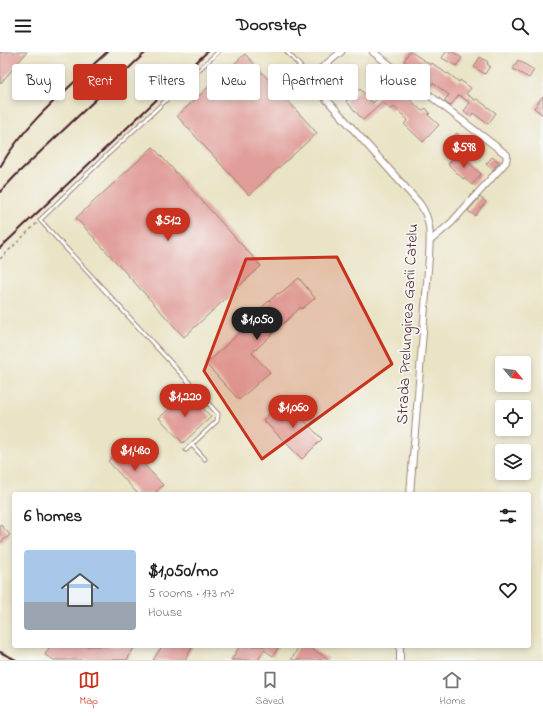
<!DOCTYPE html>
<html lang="en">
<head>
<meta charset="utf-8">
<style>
	body { margin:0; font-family:"Indie Flower",sans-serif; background:#f6f6f6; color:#222; height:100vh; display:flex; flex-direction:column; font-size:15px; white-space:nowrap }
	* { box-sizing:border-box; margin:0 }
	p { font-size:13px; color:#767676 }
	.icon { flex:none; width:22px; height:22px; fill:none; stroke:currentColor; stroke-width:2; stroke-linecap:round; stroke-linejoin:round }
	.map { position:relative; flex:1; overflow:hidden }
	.side { position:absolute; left:12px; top:440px; width:519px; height:156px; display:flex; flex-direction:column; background:#fff; border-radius:4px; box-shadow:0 2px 6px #0003 }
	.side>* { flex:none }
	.hud { position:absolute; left:12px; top:12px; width:519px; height:36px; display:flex; gap:8px }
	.needle { width:26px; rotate:119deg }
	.fabs { position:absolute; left:495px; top:304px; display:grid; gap:8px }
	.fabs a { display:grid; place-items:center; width:36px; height:36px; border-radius:4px; background:#fff; box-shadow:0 2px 6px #0003; font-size:20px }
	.price { position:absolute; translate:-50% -34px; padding:0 9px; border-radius:14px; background:#c8321e; color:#fff; font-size:13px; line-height:26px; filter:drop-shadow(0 1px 2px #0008) }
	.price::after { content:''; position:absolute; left:50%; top:24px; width:12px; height:9px; margin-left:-6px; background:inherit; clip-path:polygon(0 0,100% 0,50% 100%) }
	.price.on { background:#222; color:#fff }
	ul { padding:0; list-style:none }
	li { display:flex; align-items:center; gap:12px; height:100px; padding:0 12px }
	li span { display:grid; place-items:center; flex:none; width:112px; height:80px; border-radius:4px; color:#555 }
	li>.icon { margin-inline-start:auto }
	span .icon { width:48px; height:48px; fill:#fffc; stroke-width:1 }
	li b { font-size:17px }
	h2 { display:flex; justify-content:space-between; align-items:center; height:48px; padding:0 12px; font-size:17px }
	.chip { padding:0 14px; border-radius:4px; background:#fff; box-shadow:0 2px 6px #0003; font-size:14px; line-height:36px }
	.chip.on { background:#c8321e; color:#fff }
	header { display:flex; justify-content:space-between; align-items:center; height:52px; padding:0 12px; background:#fff; font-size:18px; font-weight:800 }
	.menu { display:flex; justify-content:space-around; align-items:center; height:56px; border-top:1px solid #e0e0e0; background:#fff; font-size:11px; color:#767676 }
	.menu a { display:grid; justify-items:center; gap:2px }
	.menu .on { color:#c8321e }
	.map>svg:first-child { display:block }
	.building { fill:#e19d9a }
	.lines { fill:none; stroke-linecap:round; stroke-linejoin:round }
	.service-casing { stroke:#9a8278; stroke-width:5 }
	.minor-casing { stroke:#9a8278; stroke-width:8 }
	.path { stroke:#9a8278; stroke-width:1.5; stroke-dasharray:3 3; stroke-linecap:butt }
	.service { stroke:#fff; stroke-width:3 }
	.minor { stroke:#fff; stroke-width:6 }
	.rail { stroke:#4a1f2b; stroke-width:2 }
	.marked { fill:#c8321e; fill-opacity:0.2; stroke:#c8321e; stroke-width:3; stroke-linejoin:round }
	.labels { text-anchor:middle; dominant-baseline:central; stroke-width:3.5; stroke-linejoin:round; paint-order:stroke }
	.street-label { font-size:16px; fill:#4a1f2b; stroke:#f6f6f2 }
</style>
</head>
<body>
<header><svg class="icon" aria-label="menu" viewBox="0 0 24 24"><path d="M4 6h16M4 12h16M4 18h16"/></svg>Doorstep<svg class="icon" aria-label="search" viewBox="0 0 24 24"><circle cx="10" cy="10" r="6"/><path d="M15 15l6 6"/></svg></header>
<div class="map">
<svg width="543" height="608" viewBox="0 0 543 608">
	<rect width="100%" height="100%" fill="#f6f6f2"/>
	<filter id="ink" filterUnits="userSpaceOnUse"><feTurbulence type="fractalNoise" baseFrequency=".025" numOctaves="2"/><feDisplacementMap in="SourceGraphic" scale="8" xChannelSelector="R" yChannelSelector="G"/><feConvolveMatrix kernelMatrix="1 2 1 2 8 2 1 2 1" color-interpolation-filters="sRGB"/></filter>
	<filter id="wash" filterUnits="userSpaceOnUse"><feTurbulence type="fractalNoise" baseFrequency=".012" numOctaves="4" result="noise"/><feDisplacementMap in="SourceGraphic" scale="16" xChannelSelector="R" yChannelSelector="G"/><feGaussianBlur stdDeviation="0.9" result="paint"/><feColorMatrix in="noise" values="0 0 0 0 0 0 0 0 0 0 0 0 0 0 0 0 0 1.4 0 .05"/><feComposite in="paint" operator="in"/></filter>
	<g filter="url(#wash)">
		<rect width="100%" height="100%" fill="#eae4c6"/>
		<g id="blocks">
			<g class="building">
				<path d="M0,0h27l-27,32z"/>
				<path d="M409,0h2l20,13 1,-2 15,11 1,-1 11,9 1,-2 11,8 -5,6 9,6 2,-1 19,14 -8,11 -15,-11 -2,3 -7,-5 6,-8 -11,-8 -9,11 -6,-5 5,-6 -16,-12 -2,2 -10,-7 3,-4 -20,-13z"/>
				<path d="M446,0h7l9,6 -6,8 -14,-8z"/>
				<path d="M245,2l72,79 -68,62 -72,-79z"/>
				<path d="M480,5l8,5 -1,2 3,2 -5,8 -11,-7z"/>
				<path d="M518,8l16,10 -5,8 -16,-9z"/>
				<path d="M394,26l7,7 -1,1 7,7 -2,2 17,16 4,-3 4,5 -2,2 11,10 -16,17 -19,-18 4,-4 -14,-13 -3,3 -8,-8 -20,18 -17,-19 14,-12 13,14 17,-18 -1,-1z"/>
				<path d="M543,44v19l-9,-7z"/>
				<path d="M457,81l15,14 -3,3 -11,-8 -8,9 -5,-5z"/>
				<path d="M153,95l108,119 -77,71 -108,-119z"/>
				<path d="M458,101l23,21 -9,11 -8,-7 -1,1 -15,-15z"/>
				<path d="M492,105l7,5 -6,8 -7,-6z"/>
				<path d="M480,145l6,5 -11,14 -7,-5z"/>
				<path d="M299,226l16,20 -13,11 -1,-2 -49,46 18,19 -31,28 -33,-36 35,-33 -2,-2 20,-19 19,-17 1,1z"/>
				<path d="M188,340l23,25 -28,26 -24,-25z"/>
				<path d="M284,348l38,39 -20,20 -39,-39z"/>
				<path d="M126,393l37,40 -9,9h-16l-30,-33z"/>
				<path d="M0,472l10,11 -10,8z"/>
				<path d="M50,594h85l-8,14h-73l-9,-5z"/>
				<path d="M162,594h31l-8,14h-32z"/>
				<path d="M240,594h39l-6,10 -9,-6 -6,10h-27z"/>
				<path d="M299,594h8l23,14h-39z"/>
			</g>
		</g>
	</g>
	<g filter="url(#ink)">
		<use href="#blocks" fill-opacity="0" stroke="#9a8278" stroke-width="1"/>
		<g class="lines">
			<g class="service-casing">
				<g id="service">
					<path d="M287,0l24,26"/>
					<path d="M192,393l13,14"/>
					<path d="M186,398l31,-29 1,-7 -178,-194 66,-64 112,-104"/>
				</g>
			</g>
			<g class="minor-casing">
				<g id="minor">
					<path d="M341,0l-27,22 -3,4 1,5 108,121c12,17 10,33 9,53l-19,237"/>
					<path d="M373,0l134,103 -1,7 -55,61 -21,18"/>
					<path d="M400,608v-14"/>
				</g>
			</g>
			<path class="path" d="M0,207l37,-36"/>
			<use href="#service" class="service"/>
			<use href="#minor" class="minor"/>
			<g class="rail">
				<path d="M0,115c26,-46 69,-79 107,-115"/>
				<path d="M0,140l19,-20 127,-120"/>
				<path d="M0,196l207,-196"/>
				<path d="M0,600l16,8"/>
			</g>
		</g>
	</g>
	<path class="marked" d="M337,205l55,107 -130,95 -58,-88 42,-112z"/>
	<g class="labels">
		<g class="street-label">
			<text transform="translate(408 272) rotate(-87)">Strada Prelungirea Garii Catelu</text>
		</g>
	</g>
</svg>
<div class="fabs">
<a><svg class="needle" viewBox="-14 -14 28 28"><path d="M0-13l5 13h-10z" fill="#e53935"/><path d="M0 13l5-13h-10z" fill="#767676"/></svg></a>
<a><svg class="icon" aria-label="locate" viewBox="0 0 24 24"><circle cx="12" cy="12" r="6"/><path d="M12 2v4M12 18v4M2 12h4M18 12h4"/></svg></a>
<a><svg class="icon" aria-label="layers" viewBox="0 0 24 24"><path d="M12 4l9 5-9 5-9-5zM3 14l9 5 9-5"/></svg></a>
</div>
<b class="price" style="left:464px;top:117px">$598</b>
<b class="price" style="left:168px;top:190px">$512</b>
<b class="price on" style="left:257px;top:289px">$1,050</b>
<b class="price" style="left:185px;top:366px">$1,220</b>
<b class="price" style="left:293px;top:377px">$1,060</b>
<b class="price" style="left:135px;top:420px">$1,480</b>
<div class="hud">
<a class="chip">Buy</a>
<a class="chip on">Rent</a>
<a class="chip">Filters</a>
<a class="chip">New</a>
<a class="chip">Apartment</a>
<a class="chip">House</a>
</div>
<section class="side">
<h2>6 homes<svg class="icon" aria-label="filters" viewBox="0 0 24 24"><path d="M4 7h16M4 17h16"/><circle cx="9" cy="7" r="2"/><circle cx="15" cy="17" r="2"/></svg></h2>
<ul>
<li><span style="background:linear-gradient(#a9c7e8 65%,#9aa5b1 0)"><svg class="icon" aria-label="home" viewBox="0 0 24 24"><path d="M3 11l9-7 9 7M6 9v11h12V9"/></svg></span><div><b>$1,050/mo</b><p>5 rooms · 173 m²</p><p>House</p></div><svg class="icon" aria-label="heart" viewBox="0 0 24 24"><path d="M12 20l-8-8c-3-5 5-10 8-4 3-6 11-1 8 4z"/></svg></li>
</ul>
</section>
</div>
<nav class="menu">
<a class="on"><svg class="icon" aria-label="map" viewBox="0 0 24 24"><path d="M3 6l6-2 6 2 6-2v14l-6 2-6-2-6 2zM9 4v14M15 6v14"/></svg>Map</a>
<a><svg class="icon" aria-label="saved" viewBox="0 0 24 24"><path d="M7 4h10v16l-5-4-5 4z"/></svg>Saved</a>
<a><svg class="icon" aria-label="home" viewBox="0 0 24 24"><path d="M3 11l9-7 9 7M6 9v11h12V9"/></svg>Home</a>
</nav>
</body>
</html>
